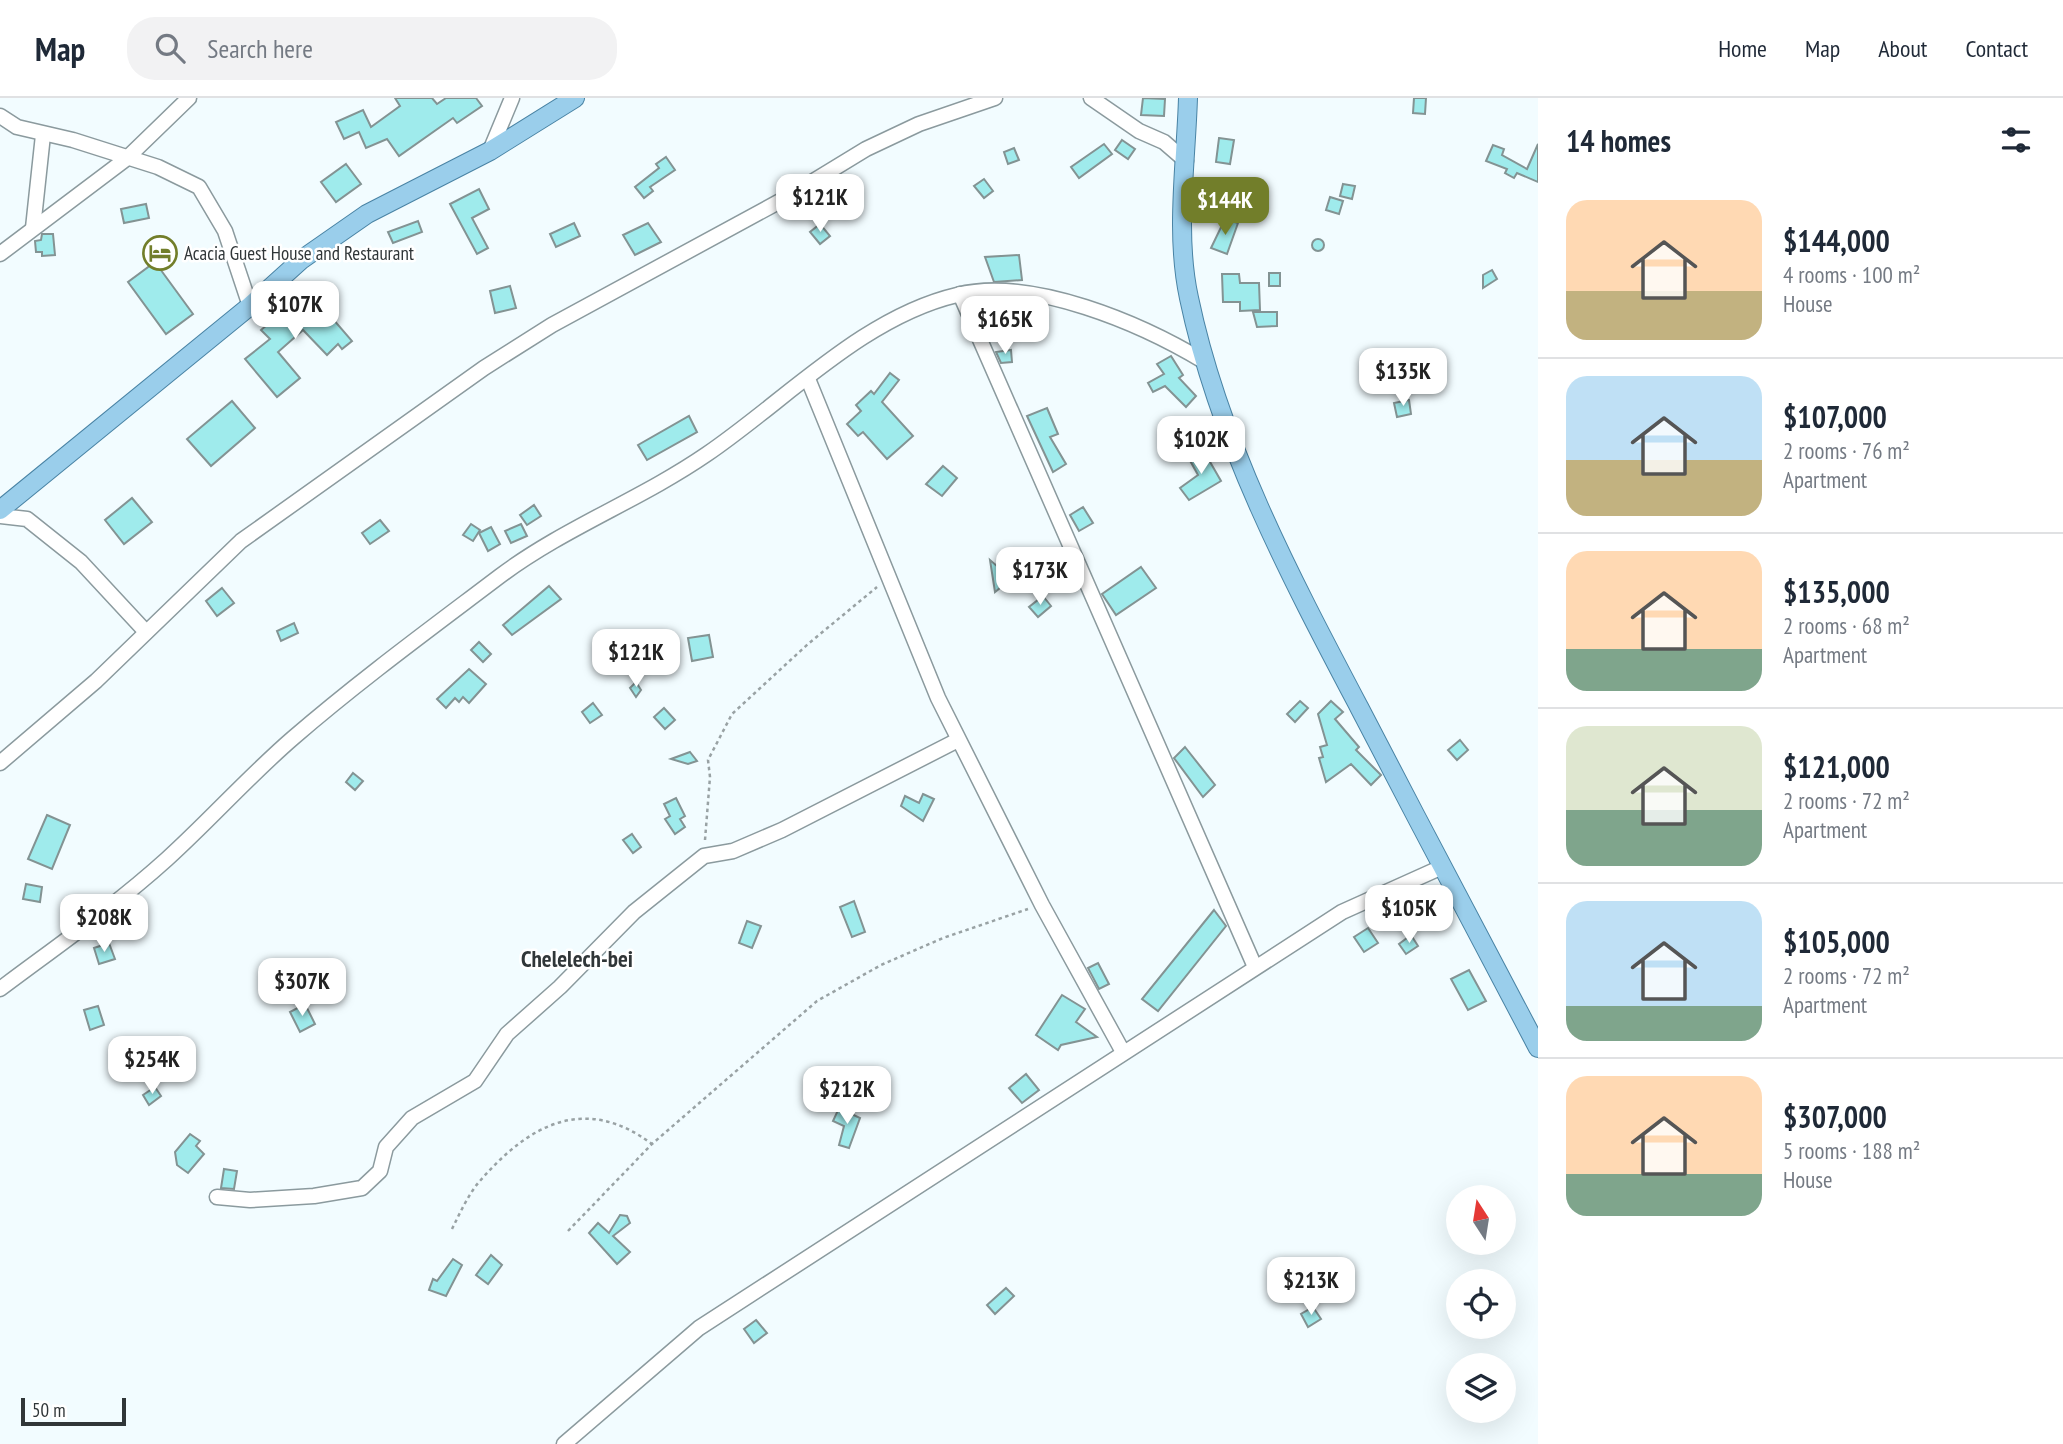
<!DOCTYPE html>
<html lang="en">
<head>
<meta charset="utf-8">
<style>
	body { margin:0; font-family:"PT Sans Narrow",sans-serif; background:#f2f2f3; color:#1f2937; height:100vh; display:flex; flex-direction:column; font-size:26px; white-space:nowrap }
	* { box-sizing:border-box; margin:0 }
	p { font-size:23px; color:#747a83 }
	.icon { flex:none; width:38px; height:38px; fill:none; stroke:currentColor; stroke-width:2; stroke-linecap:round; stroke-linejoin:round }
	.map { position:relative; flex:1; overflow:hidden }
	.side { display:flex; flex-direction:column; background:#fff; width:525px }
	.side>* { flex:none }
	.needle { width:46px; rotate:348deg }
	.tools { position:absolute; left:1446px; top:1087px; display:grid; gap:14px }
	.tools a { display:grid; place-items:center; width:70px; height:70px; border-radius:50%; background:#fff; box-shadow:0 7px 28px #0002; font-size:35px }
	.scale { position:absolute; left:21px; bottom:18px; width:105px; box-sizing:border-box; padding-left:7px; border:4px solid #303638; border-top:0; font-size:19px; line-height:24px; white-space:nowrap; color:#303638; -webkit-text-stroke:5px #fff; paint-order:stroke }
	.price { position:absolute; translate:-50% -60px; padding:0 16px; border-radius:14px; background:#fff; color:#222; font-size:23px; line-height:46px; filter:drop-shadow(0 2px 4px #0008) }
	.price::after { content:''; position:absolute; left:50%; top:42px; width:21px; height:16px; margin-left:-10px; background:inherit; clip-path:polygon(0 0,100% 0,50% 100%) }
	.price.current { background:#727e2a; color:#fff }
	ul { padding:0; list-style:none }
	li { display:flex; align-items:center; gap:21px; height:175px; padding:0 28px }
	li+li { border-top:2px solid #e0e1e3 }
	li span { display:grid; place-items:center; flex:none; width:196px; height:140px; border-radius:21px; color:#555 }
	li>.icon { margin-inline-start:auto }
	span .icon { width:84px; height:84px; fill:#fffc; stroke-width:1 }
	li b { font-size:30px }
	h2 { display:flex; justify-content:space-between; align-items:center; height:84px; padding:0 28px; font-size:30px }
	header { display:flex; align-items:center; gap:42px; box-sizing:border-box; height:98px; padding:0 35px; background:#fff; border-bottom:2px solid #e0e1e3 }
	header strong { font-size:33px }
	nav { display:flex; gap:38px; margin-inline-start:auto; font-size:24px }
	.search { width:490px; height:63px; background:#f2f2f3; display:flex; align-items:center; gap:18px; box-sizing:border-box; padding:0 24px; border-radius:28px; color:#747a83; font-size:26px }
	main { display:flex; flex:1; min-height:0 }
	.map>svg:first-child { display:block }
	.building { fill:#9febec; stroke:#839393; stroke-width:2 }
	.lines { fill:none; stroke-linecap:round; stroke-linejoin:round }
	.minor-casing { stroke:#8b9a9e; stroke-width:17 }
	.major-casing { stroke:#4983a4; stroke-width:20 }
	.path { stroke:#99a2a4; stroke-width:2.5; stroke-dasharray:3.5 3.5; stroke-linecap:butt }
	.minor { stroke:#fff; stroke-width:14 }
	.major { stroke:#9aceeb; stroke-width:18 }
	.labels { text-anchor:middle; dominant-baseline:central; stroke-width:5; stroke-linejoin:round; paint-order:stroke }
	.poi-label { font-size:19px; fill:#303638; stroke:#fff; text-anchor:start }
	.quarter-label { font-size:23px; font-weight:bold; fill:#303638; stroke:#fff }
</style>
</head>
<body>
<header>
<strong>Map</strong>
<div class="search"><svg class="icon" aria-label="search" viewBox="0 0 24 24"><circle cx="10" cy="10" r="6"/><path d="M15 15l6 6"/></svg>Search here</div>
<nav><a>Home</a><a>Map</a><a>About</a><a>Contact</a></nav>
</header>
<main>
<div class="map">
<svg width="1538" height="1346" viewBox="0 0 1538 1346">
	<rect width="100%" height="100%" fill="#f2fcff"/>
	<g class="building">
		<path d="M395,0h37l5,6 9,-6h30l6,8 -25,17 -4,-5 -54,38 -12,-17 -21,9 -7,-16 -15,7 -8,-17 27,-12 8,17 29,-21z"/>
		<path d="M1143,0l22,1 -1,17 -23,-1z"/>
		<path d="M1414,0h12l-1,16 -12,-1z"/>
		<path d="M1219,40l15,2 -4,24 -14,-2z"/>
		<path d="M1122,42l13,9 -7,10 -13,-9z"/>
		<path d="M1104,46l8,10 -33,24 -8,-11z"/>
		<path d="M1538,46v38l-21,-9 -3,5 -9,-5 2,-4 -21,-8 7,-16 11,4 -2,6 25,14z"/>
		<path d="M1014,50l5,12 -11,4 -4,-12z"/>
		<path d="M666,59l9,13 -25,17 3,4 -9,7 -9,-11 24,-19 -3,-4z"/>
		<path d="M346,66l15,20 -25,18 -15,-20z"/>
		<path d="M984,81l9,12 -9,7 -10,-12z"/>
		<path d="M1343,86l12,2 -3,13 -12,-3z"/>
		<path d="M479,91l10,20 -17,9 16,30 -11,6 -27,-50z"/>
		<path d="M1330,99l13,4 -4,13 -13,-4z"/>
		<path d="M146,106l3,14 -25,5 -3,-14z"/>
		<path d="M1225,121l13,4 -11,31 -16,-6z"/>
		<path d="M418,123l4,11 -29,11 -5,-11z"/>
		<path d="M574,125l6,13 -24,11 -6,-13z"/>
		<path d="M648,125l13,19 -26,13 -12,-20z"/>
		<path d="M820,126l10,12 -10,8 -10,-12z"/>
		<path d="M42,136h11l2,21 -13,1v-4h-6l-1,-11 6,-1z"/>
		<circle cx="1318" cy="147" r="6"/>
		<path d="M1019,157l3,25 -28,2 -9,-25z"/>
		<path d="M155,164l38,52 -27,20 -38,-52z"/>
		<path d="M1492,172l5,9 -14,9v-13z"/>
		<rect x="1269" y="175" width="11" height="13"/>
		<path d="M1222,176h17l1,9h19l1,27 -20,1v-9h-17z"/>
		<path d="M510,188l6,22 -21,5 -5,-22z"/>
		<path d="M308,192l44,51 -10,8 -4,-5 -11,11 -24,-25 -25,22 22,26 -23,19 -32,-38 25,-20 -9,-9z"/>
		<path d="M1253,214h24v14l-20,1z"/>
		<path d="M1011,252l1,12 -11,1 -5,-11z"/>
		<path d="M1171,258l12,19 -4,3 17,18 -10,11 -21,-21 -12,6 -5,-9 16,-9 -7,-10z"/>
		<path d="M890,275l9,7 -17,22 31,34 -26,23 -24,-27 -5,4 -11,-12 14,-13 -5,-6 15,-14 3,3z"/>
		<path d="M1409,302l2,14 -14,3 -3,-14z"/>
		<path d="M232,303l23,27 -44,38 -24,-27z"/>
		<path d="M1047,310l11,26 -8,3 16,27 -13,8 -26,-56z"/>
		<path d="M689,318l8,16 -50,28 -9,-15z"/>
		<path d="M1202,350l19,33 -32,19 -9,-12 18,-13 -10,-18z"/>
		<path d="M943,368l14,12 -15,18 -16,-12z"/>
		<path d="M132,400l20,24 -28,22 -19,-24z"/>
		<path d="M534,407l7,11 -14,9 -7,-10z"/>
		<path d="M1083,409l10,16 -14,8 -9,-16z"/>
		<path d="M380,422l9,11 -19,13 -8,-11z"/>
		<path d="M471,426l9,6 -7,11 -10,-6z"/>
		<path d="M521,426l6,12 -16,7 -6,-12z"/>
		<path d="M491,429l9,17 -12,7 -9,-18z"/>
		<path d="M1017,453l11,14 -33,27 -5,-32 8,7z"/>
		<path d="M1141,469l15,21 -40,27 -14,-21z"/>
		<path d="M549,488l12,13 -49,36 -9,-10z"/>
		<path d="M222,490l12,15 -17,13 -11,-15z"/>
		<path d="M1043,498l8,10 -13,11 -9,-10z"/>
		<path d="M294,525l4,10 -17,8 -4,-10z"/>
		<path d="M709,537l4,22 -21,4 -4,-23z"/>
		<path d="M479,544l12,12 -8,8 -12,-12z"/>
		<path d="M469,571l17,15 -17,19 -6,-6 -4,5 -4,-4 -9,10 -9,-9z"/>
		<path d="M636,584l5,8 -5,7 -6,-9z"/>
		<path d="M1300,603l8,7 -13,14 -8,-8z"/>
		<path d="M1331,603l12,11 -8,7 24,28 -3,3 25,25 -10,10 -20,-21 -25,18 -7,-24 4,-1 -3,-10 7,-2 -9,-31z"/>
		<path d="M593,605l9,12 -12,8 -8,-11z"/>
		<path d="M664,610l11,12 -10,9 -11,-12z"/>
		<path d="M1460,642l8,10 -11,10 -9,-10z"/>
		<path d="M1185,649l30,38 -12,12 -29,-39z"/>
		<path d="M690,654l7,9 -9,3 -17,-5z"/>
		<path d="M353,675l10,8 -8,9 -9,-8z"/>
		<path d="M923,696l11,5 -11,22 -22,-15 4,-10 14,7z"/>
		<path d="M676,700l9,18 -5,3 5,8 -10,7 -10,-15 5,-3 -6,-12z"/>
		<path d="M47,717l23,10 -18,44 -24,-10z"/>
		<path d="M632,736l9,13 -8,6 -10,-13z"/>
		<path d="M26,786l16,3 -2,15 -17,-3z"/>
		<path d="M854,803l11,31 -13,5 -12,-30z"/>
		<path d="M1214,812l12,16 -68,85 -16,-12z"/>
		<path d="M747,823l14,5 -9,22 -13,-5z"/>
		<path d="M1368,830l10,15 -14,9 -10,-15z"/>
		<path d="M1411,837l7,11 -12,8 -7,-10z"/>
		<path d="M109,845l6,16 -16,5 -5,-16z"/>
		<path d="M1098,865l11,21 -10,5 -11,-21z"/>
		<path d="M1469,872l17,31 -18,9 -17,-31z"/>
		<path d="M334,880l10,14 -12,8 -10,-13z"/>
		<path d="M1062,897l23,14 -9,13 21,15 -36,8 -3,5 -22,-15z"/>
		<path d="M305,906l10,20 -15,8 -10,-20z"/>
		<path d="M98,908l6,19 -14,5 -6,-20z"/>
		<path d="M1026,976l13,16 -17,13 -13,-15z"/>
		<path d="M155,989l6,9 -12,9 -6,-10z"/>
		<path d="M839,1010l21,10 -11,30 -10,-3 5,-19 -11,-5z"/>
		<path d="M190,1036l10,7 -4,5 8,8 -16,19 -11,-8 -2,-13z"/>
		<path d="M224,1071l13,2 -3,18 -13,-1z"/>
		<path d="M620,1117l7,1 3,7 -17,13 17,16 -13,12 -28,-31 9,-10 11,10z"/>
		<path d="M491,1157l11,10 -14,19 -12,-9z"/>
		<path d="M453,1161l9,6 -16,31 -17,-6 4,-11 4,2z"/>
		<path d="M1006,1190l8,8 -19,18 -8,-9z"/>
		<path d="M1313,1209l8,12 -13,8 -7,-13z"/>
		<path d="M756,1222l11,13 -13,10 -10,-14z"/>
	</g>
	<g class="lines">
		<g class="minor-casing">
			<g id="minor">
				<path d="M1091,0l48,33 25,11 22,19"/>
				<path d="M0,18l17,11 56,13 85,27 41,20 26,44 25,75"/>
				<path d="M490,53l22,-53"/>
				<path d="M33,130l10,-93"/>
				<path d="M0,156l126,-95 63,-61"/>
				<path d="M960,196l295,673"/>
				<path d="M808,281l130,319 104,207 81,147"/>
				<path d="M0,418l27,3 54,43 65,70"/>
				<path d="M0,665l96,-82 145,-140 243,-173 68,-43 232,-126 82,-50 53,-25 76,-26"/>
				<path d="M0,891c56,-42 115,-83 167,-130 43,-39 82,-83 126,-121 66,-57 137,-109 207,-162 64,-48 140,-76 207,-122 78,-53 156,-137 250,-159 75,-19 185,29 248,67"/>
				<path d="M217,1099l33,3 64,-4 48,-8 18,-17 6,-24 26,-29 63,-37 32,-47 53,-47 74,-75 70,-56 29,-5 49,-21 176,-90"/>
				<path d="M564,1346l135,-116 643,-416 100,-45"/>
			</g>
		</g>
		<g class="major-casing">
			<g id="major">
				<path d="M1188,0c-2,65 -13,136 1,200 30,144 102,280 170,409 59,114 119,227 179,341"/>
				<path d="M0,412l250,-204 51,-46 66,-46 123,-63 85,-53"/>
			</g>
		</g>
		<g class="path">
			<path d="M705,742l5,-63 -2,-17 24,-46 76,-70 69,-57"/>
			<path d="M452,1131c8,-16 16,-34 27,-47 50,-58 106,-88 173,-38"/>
			<path d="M568,1133l84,-87 165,-143 64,-36 62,-27 85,-29"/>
		</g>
		<use href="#minor" class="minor"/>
		<use href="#major" class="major"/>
	</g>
	<defs>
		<g id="hotel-ring" transform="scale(1.75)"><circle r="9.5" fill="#fff" stroke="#727e2a" stroke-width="1.5"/><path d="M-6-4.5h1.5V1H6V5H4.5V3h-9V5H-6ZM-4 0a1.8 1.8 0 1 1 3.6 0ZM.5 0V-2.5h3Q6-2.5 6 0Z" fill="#727e2a"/></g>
	</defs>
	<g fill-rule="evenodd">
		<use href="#hotel-ring" x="160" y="155"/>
	</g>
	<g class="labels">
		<g class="poi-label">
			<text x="184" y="155">Acacia Guest House and Restaurant</text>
		</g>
		<g class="quarter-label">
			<text x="577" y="860">Chelelech-bei</text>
		</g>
	</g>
</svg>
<div class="tools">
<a><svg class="needle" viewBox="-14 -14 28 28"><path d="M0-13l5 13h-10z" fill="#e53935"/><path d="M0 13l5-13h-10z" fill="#747a83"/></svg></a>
<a><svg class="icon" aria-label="locate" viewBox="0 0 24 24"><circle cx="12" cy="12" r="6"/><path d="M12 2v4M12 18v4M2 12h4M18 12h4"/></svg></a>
<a><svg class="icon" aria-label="layers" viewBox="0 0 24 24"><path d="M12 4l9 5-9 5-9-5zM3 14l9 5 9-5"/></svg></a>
</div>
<div class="scale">50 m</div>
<b class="price" style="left:820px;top:136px">$121K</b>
<b class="price current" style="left:1225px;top:139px">$144K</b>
<b class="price" style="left:295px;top:243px">$107K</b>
<b class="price" style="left:1005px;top:258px">$165K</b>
<b class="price" style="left:1403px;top:310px">$135K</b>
<b class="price" style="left:1201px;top:378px">$102K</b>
<b class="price" style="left:1040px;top:509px">$173K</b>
<b class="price" style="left:636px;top:591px">$121K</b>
<b class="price" style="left:1409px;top:847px">$105K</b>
<b class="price" style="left:104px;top:856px">$208K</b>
<b class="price" style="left:302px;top:920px">$307K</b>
<b class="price" style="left:152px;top:998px">$254K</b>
<b class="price" style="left:847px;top:1028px">$212K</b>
<b class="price" style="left:1311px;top:1219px">$213K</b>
</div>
<section class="side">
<h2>14 homes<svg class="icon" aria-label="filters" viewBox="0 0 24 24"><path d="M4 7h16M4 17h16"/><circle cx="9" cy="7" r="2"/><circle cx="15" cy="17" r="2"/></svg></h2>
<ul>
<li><span style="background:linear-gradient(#ffd9b3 65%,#c2b280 0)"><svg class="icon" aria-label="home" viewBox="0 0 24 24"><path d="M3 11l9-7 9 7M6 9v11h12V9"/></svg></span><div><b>$144,000</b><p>4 rooms · 100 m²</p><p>House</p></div></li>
<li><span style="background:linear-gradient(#bfe0f5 60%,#c2b280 0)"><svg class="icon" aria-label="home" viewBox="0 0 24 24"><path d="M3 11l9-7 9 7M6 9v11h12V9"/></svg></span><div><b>$107,000</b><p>2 rooms · 76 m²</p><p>Apartment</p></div></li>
<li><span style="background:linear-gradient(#ffd9b3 70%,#7fa58c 0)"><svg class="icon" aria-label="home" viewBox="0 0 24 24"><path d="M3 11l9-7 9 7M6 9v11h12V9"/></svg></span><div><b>$135,000</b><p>2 rooms · 68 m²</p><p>Apartment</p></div></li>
<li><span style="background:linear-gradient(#dfe7d0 60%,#7fa58c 0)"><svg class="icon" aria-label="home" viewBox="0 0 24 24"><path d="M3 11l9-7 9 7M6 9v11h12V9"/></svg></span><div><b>$121,000</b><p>2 rooms · 72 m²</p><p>Apartment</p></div></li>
<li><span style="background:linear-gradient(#bfe0f5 75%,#7fa58c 0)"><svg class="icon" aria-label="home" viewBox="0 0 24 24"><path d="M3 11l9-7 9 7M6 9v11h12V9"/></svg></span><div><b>$105,000</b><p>2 rooms · 72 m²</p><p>Apartment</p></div></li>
<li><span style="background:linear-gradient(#ffd9b3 70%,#7fa58c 0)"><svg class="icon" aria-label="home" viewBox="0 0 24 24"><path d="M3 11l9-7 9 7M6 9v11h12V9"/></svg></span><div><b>$307,000</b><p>5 rooms · 188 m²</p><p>House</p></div></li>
</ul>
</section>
</main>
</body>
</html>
